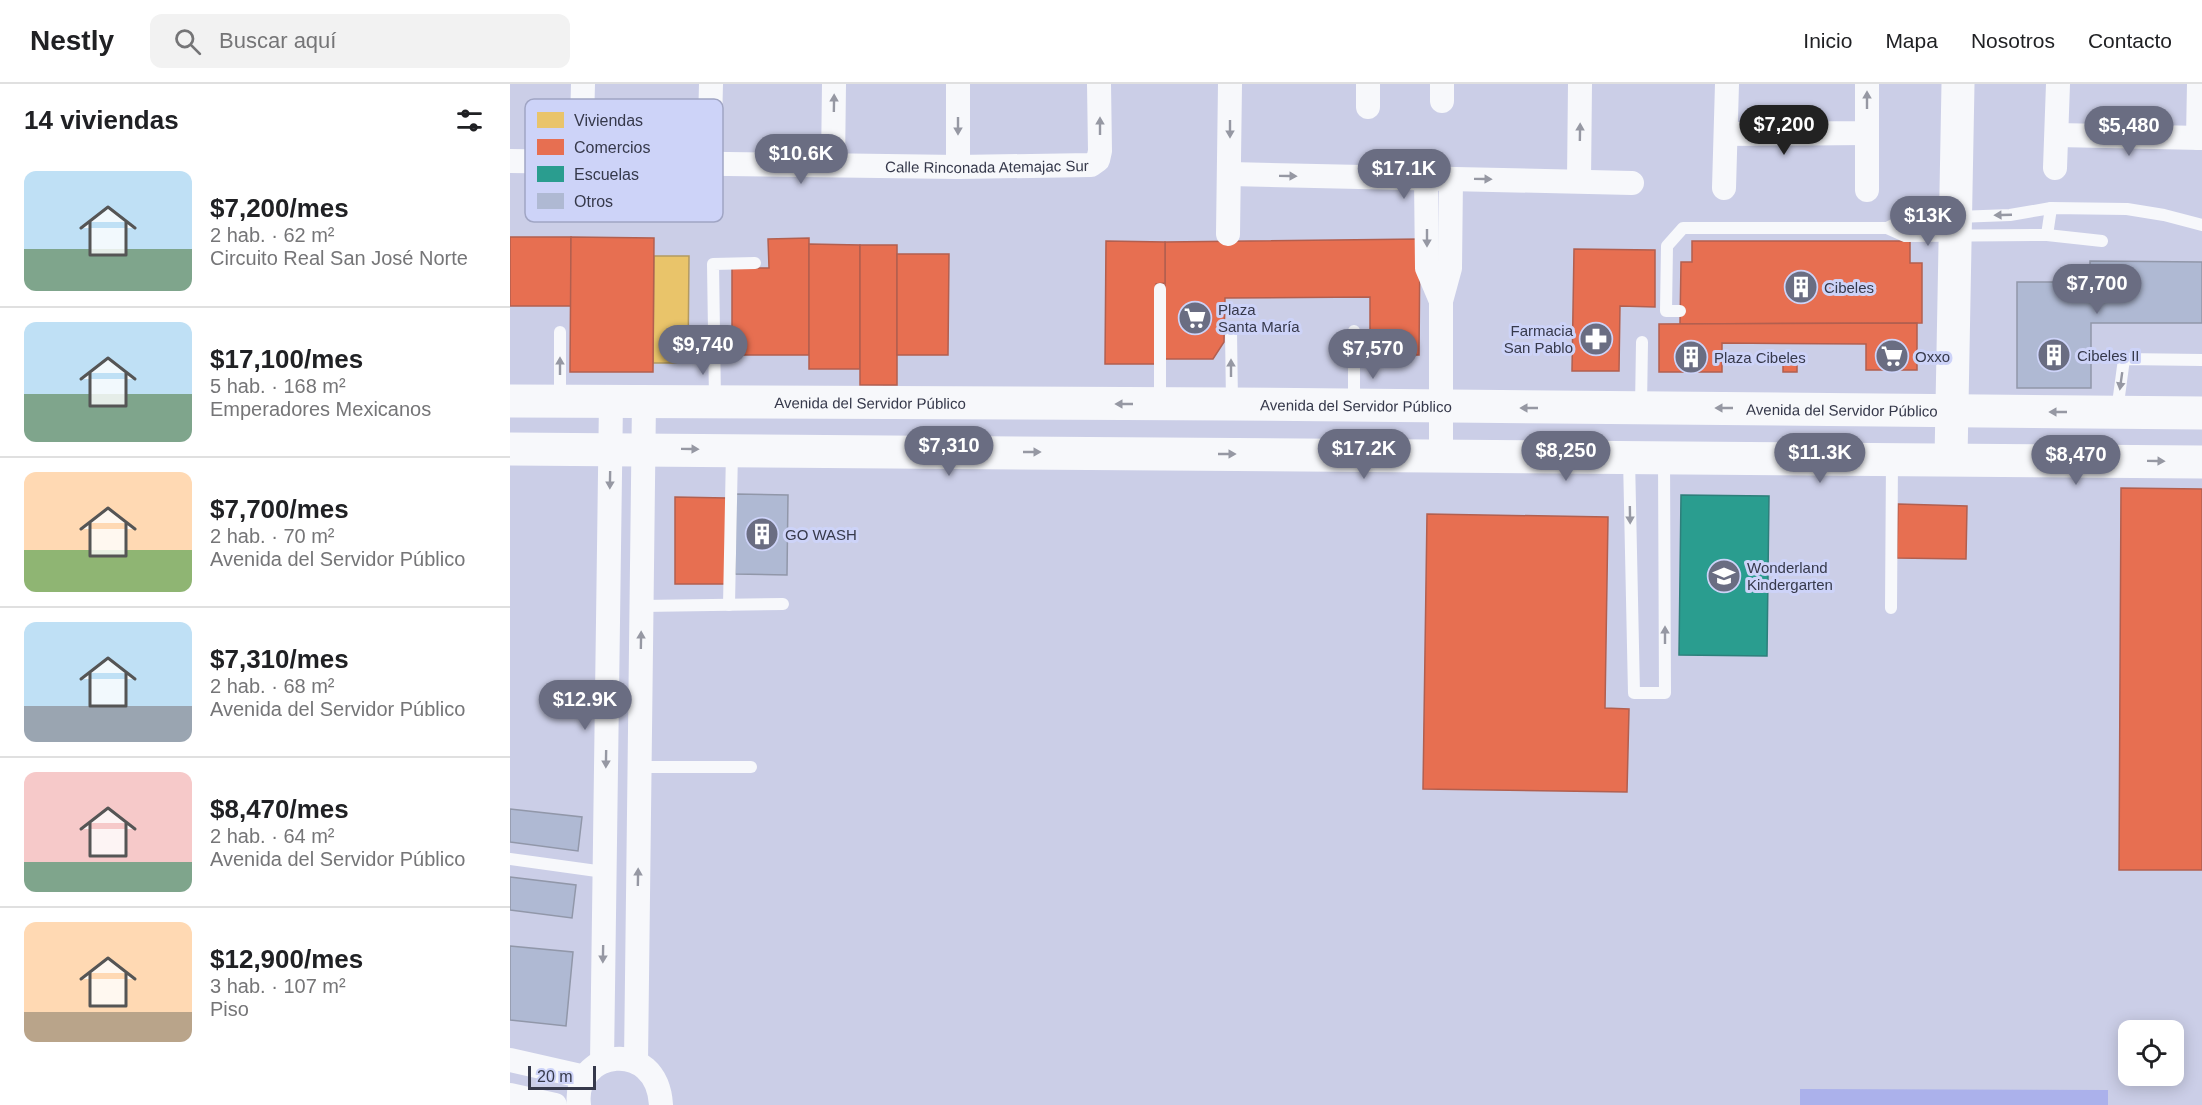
<!DOCTYPE html>
<html lang="es">
<head>
<meta charset="utf-8">
<style>
	body { margin:0; font-family:Helvetica,sans-serif; background:#f2f2f2; color:#202124; height:100vh; display:flex; flex-direction:column; font-size:22px; white-space:nowrap }
	* { box-sizing:border-box; margin:0 }
	p { font-size:20px; color:#757577 }
	.icon { flex:none; width:33px; height:33px; fill:none; stroke:currentColor; stroke-width:2; stroke-linecap:round; stroke-linejoin:round }
	.map { position:relative; flex:1; overflow:hidden }
	.sheet { display:flex; flex-direction:column; background:#fff; width:510px }
	.sheet>* { flex:none }
	.controls { position:absolute; left:1608px; top:936px; display:grid; gap:12px }
	.controls a { display:grid; place-items:center; width:66px; height:66px; border-radius:12px; background:#fff; box-shadow:0 3px 15px #0003; font-size:30px }
	.scale { position:absolute; left:18px; bottom:15px; width:68px; box-sizing:border-box; padding-left:6px; border:3px solid #36394b; border-top:0; font-size:16px; line-height:21px; white-space:nowrap; color:#36394b; -webkit-text-stroke:4px #cdd3f8; paint-order:stroke }
	.price { position:absolute; translate:-50% -51px; padding:0 14px; border-radius:21px; background:#6a6d82; color:#fff; font-size:20px; line-height:39px; filter:drop-shadow(0 2px 3px #0008) }
	.price::after { content:''; position:absolute; left:50%; top:36px; width:18px; height:14px; margin-left:-9px; background:inherit; clip-path:polygon(0 0,100% 0,50% 100%) }
	.price.on { background:#222; color:#fff }
	ul { padding:0; list-style:none }
	li { display:flex; align-items:center; gap:18px; height:150px; padding:0 24px }
	li+li { border-top:2px solid #e0e0e0 }
	li span { display:grid; place-items:center; flex:none; width:168px; height:120px; border-radius:12px; color:#555 }
	li>.icon { margin-inline-start:auto }
	span .icon { width:72px; height:72px; fill:#fffc; stroke-width:1 }
	li b { font-size:26px }
	h2 { display:flex; justify-content:space-between; align-items:center; height:72px; padding:0 24px; font-size:26px }
	header { display:flex; align-items:center; gap:36px; box-sizing:border-box; height:84px; padding:0 30px; background:#fff; border-bottom:2px solid #e0e0e0 }
	header strong { font-size:28px }
	nav { display:flex; gap:33px; margin-inline-start:auto; font-size:21px }
	.search { width:420px; height:54px; background:#f2f2f2; display:flex; align-items:center; gap:15px; box-sizing:border-box; padding:0 21px; border-radius:12px; color:#757577; font-size:22px }
	main { display:flex; flex:1; min-height:0 }
	.map>svg:first-child { display:block }
	.green { fill:#abb1eb }
	.homes { fill:#e9c46a; stroke:#b39a61; stroke-width:1.5 }
	.shops { fill:#e76f51; stroke:#b25f4f; stroke-width:1.5 }
	.schools { fill:#2a9d8f; stroke:#2e7f7b; stroke-width:1.5 }
	.building { fill:#afb9d3; stroke:#9197a9; stroke-width:1.5 }
	.lines { fill:none; stroke-linecap:round; stroke-linejoin:round }
	.lane { stroke:#f7f8fb; stroke-width:12 }
	.street { stroke:#f7f8fb; stroke-width:24 }
	.secondary { stroke:#f7f8fb; stroke-width:33 }
	.oneway { fill:#9698a3 }
	.labels { text-anchor:middle; dominant-baseline:central; stroke-width:6; stroke-linejoin:round; paint-order:stroke }
	.street-label { font-size:15px; fill:#36394b; stroke:#cdd3f8 }
	.poi-label { font-size:15px; fill:#36394b; stroke:#cdd3f8; text-anchor:start }
	.key { fill:#cdd3f8; stroke:#a0a5c4; stroke-width:1.5 }
	.key-label { font-size:16px; fill:#36394b }
</style>
</head>
<body>
<header>
<strong>Nestly</strong>
<div class="search"><svg class="icon" aria-label="search" viewBox="0 0 24 24"><circle cx="10" cy="10" r="6"/><path d="M15 15l6 6"/></svg>Buscar aquí</div>
<nav><a>Inicio</a><a>Mapa</a><a>Nosotros</a><a>Contacto</a></nav>
</header>
<main>
<section class="sheet">
<h2>14 viviendas<svg class="icon" aria-label="filters" viewBox="0 0 24 24"><path d="M4 7h16M4 17h16"/><circle cx="9" cy="7" r="2"/><circle cx="15" cy="17" r="2"/></svg></h2>
<ul>
<li><span style="background:linear-gradient(#bfe0f5 65%,#7fa58c 0)"><svg class="icon" aria-label="home" viewBox="0 0 24 24"><path d="M3 11l9-7 9 7M6 9v11h12V9"/></svg></span><div><b>$7,200/mes</b><p>2 hab. · 62 m²</p><p>Circuito Real San José Norte</p></div></li>
<li><span style="background:linear-gradient(#bfe0f5 60%,#7fa58c 0)"><svg class="icon" aria-label="home" viewBox="0 0 24 24"><path d="M3 11l9-7 9 7M6 9v11h12V9"/></svg></span><div><b>$17,100/mes</b><p>5 hab. · 168 m²</p><p>Emperadores Mexicanos</p></div></li>
<li><span style="background:linear-gradient(#ffd9b3 65%,#8fb573 0)"><svg class="icon" aria-label="home" viewBox="0 0 24 24"><path d="M3 11l9-7 9 7M6 9v11h12V9"/></svg></span><div><b>$7,700/mes</b><p>2 hab. · 70 m²</p><p>Avenida del Servidor Público</p></div></li>
<li><span style="background:linear-gradient(#bfe0f5 70%,#9aa5b1 0)"><svg class="icon" aria-label="home" viewBox="0 0 24 24"><path d="M3 11l9-7 9 7M6 9v11h12V9"/></svg></span><div><b>$7,310/mes</b><p>2 hab. · 68 m²</p><p>Avenida del Servidor Público</p></div></li>
<li><span style="background:linear-gradient(#f6c9c9 75%,#7fa58c 0)"><svg class="icon" aria-label="home" viewBox="0 0 24 24"><path d="M3 11l9-7 9 7M6 9v11h12V9"/></svg></span><div><b>$8,470/mes</b><p>2 hab. · 64 m²</p><p>Avenida del Servidor Público</p></div></li>
<li><span style="background:linear-gradient(#ffd9b3 75%,#b9a48a 0)"><svg class="icon" aria-label="home" viewBox="0 0 24 24"><path d="M3 11l9-7 9 7M6 9v11h12V9"/></svg></span><div><b>$12,900/mes</b><p>3 hab. · 107 m²</p><p>Piso</p></div></li>
</ul>
</section>
<div class="map">
<svg width="1692" height="1021" viewBox="0 0 1692 1021">
	<rect width="100%" height="100%" fill="#cbcee7"/>
	<path class="green" d="M1290,1005l308,1v15h-308z"/>
	<path class="homes" d="M144,172h35l-1,107h-35z"/>
	<g class="shops">
		<rect x="0" y="153" width="61" height="69"/>
		<path d="M61,153l83,1 -1,134h-83z"/>
		<path d="M299,154v117h-77v-87h37l-1,-29z"/>
		<path d="M910,155l-1,116h-26l-23,-16v-42l-145,1 -1,44 -11,17h-48v-117z"/>
		<path d="M596,157l59,1v41l-9,1 -1,80h-50z"/>
		<path d="M1182,157h218v22h12v60l-242,1 1,-62h11z"/>
		<path d="M299,160l51,1v124h-51z"/>
		<rect x="350" y="161" width="37" height="140"/>
		<path d="M1064,165l81,1v57l-35,-1 -1,65h-47z"/>
		<path d="M387,170h52l-1,101h-51z"/>
		<path d="M1407,239v47h-51v-26l-144,-1v29h-63v-48z"/>
		<rect x="1273" y="273" width="14" height="15"/>
		<path d="M1611,404l81,1v381h-83z"/>
		<path d="M165,413l51,1 -1,86h-50z"/>
		<path d="M1388,420l69,2 -1,53 -69,-1z"/>
		<path d="M917,430l181,3 -3,191 24,1 -2,83 -204,-3z"/>
	</g>
	<path class="schools" d="M1171,411l88,1 -2,160 -88,-1z"/>
	<g class="building">
		<path d="M1580,177l112,1v61h-111v65h-74v-106h73z"/>
		<path d="M226,410l52,1 -1,80 -52,-1z"/>
		<path d="M0,725l72,8 -4,34 -68,-9z"/>
		<path d="M0,793l66,8 -4,33 -62,-8z"/>
		<path d="M0,862l63,6 -7,74 -56,-6z"/>
	</g>
	<g class="lines">
		<g class="lane">
			<path d="M1377,144l17,-9 106,-4 41,-7 76,1 37,6 38,10"/>
			<path d="M1537,151l4,-27"/>
			<path d="M1170,227h-14l1,-65 16,-18h204l18,8 142,-1 55,6"/>
			<path d="M721,247l1,72"/>
			<path d="M844,247v73"/>
			<path d="M50,248v67"/>
			<path d="M205,316l-2,-136 42,-1"/>
			<path d="M650,318v-113"/>
			<path d="M1131,323l1,-65"/>
			<path d="M1607,327l7,-52 78,1"/>
			<path d="M1119,374l5,235h31l-1,-235"/>
			<path d="M219,521l3,-154"/>
			<path d="M132,522l141,-2"/>
			<path d="M1381,524l1,-148"/>
			<path d="M130,683h111"/>
			<path d="M0,775l94,13"/>
		</g>
		<g class="street">
			<path d="M448,0v83"/>
			<path d="M932,17v-17"/>
			<path d="M858,23v-23"/>
			<path d="M1216,50l141,-1v-49"/>
			<path d="M1547,51l145,3"/>
			<path d="M1688,54l1,-54"/>
			<path id="s1" d="M0,77l448,6 133,-2 7,-5 2,-9 -1,-67"/>
			<path d="M71,78l2,-78"/>
			<path d="M199,79l2,-79"/>
			<path d="M323,81l1,-81"/>
			<path d="M1545,84l3,-84"/>
			<path d="M720,90l402,9"/>
			<path d="M916,95l1,89 14,33"/>
			<path d="M1069,97l1,-97"/>
			<path d="M1214,104l3,-104"/>
			<path d="M1357,106v-57"/>
			<path d="M718,150l2,-150"/>
			<path d="M931,371v-154l9,-33 1,-89"/>
			<path d="M0,976l75,17"/>
			<path d="M126,977l8,-660"/>
			<path d="M92,978l9,-661"/>
			<path d="M0,1011l45,10"/>
			<path d="M69,1021c-7,-55 78,-68 82,0"/>
		</g>
		<g class="secondary">
			<path id="s2" d="M0,317l722,3 970,9"/>
			<path d="M0,365l1692,13"/>
			<path d="M1441,375l7,-375"/>
		</g>
	</g>
	<defs><path id="oneway-solid" d="M-6-.8H1V-3.2L6.5 0L1 3.2V.8H-6Z" transform="scale(1.5)"/></defs>
	<g class="oneway">
		<use href="#oneway-solid" transform="translate(1357 16) rotate(-90)"/>
		<use href="#oneway-solid" transform="translate(324 19) rotate(-89)"/>
		<use href="#oneway-solid" transform="translate(448 42) rotate(90)"/>
		<use href="#oneway-solid" transform="translate(590 42) rotate(-90)"/>
		<use href="#oneway-solid" transform="translate(720 45) rotate(90)"/>
		<use href="#oneway-solid" transform="translate(1070 48) rotate(-89)"/>
		<use href="#oneway-solid" transform="translate(778 92) rotate(1)"/>
		<use href="#oneway-solid" transform="translate(973 95) rotate(1)"/>
		<use href="#oneway-solid" transform="translate(1493 131) rotate(178)"/>
		<use href="#oneway-solid" transform="translate(917 154) rotate(90)"/>
		<use href="#oneway-solid" transform="translate(50 282) rotate(-90)"/>
		<use href="#oneway-solid" transform="translate(721 284) rotate(-90)"/>
		<use href="#oneway-solid" transform="translate(1611 297) rotate(98)"/>
		<use href="#oneway-solid" transform="translate(614 320) rotate(-180)"/>
		<use href="#oneway-solid" transform="translate(1019 324) rotate(-180)"/>
		<use href="#oneway-solid" transform="translate(1214 324) rotate(-180)"/>
		<use href="#oneway-solid" transform="translate(1548 328) rotate(-180)"/>
		<use href="#oneway-solid" transform="translate(180 365) rotate(1)"/>
		<use href="#oneway-solid" transform="translate(522 368)"/>
		<use href="#oneway-solid" transform="translate(717 370)"/>
		<use href="#oneway-solid" transform="translate(1646 377) rotate(1)"/>
		<use href="#oneway-solid" transform="translate(100 396) rotate(91)"/>
		<use href="#oneway-solid" transform="translate(1120 431) rotate(89)"/>
		<use href="#oneway-solid" transform="translate(1155 551) rotate(-90)"/>
		<use href="#oneway-solid" transform="translate(131 556) rotate(-89)"/>
		<use href="#oneway-solid" transform="translate(96 675) rotate(91)"/>
		<use href="#oneway-solid" transform="translate(128 793) rotate(-89)"/>
		<use href="#oneway-solid" transform="translate(93 870) rotate(91)"/>
	</g>
	<defs>
		<g id="building-disc" transform="scale(1.725)"><circle r="9.5" fill="#6a6d82" stroke="#cdd3f8"/><path d="M-4-6H4V6H1V3H-1V6H-4ZM-2.5-4.3h1.7v1.8h-1.7ZM.8-4.3h1.7v1.8H.8ZM-2.5-1h1.7V.8h-1.7ZM.8-1h1.7V.8H.8Z" fill="#fff"/></g>
		<g id="supermarket-disc" transform="scale(1.725)"><circle r="9.5" fill="#6a6d82" stroke="#cdd3f8"/><path d="M-6-5.5h2.5l.6 2H6L4.5 2H-2.5L-4.4-4H-6ZM-1.5 3.2a1.3 1.3 0 1 0 .1 0ZM3 3.2a1.3 1.3 0 1 0 .1 0Z" fill="#fff"/></g>
		<g id="pharmacy-disc" transform="scale(1.725)"><circle r="9.5" fill="#6a6d82" stroke="#cdd3f8"/><path d="M-2-6h4v4h4v4h-4v4h-4v-4h-4v-4h4Z" fill="#fff"/></g>
		<g id="school-disc" transform="scale(1.725)"><circle r="9.5" fill="#6a6d82" stroke="#cdd3f8"/><path d="M0-5L7-2L0 1L-7-2ZM-4 1L0 2.5L4 1V4Q0 6-4 4Z" fill="#fff"/></g>
	</defs>
	<g fill-rule="evenodd">
		<use href="#building-disc" x="1291" y="203"/>
		<use href="#supermarket-disc" x="685" y="234"/>
		<use href="#pharmacy-disc" x="1086" y="255"/>
		<use href="#building-disc" x="1544" y="271"/>
		<use href="#supermarket-disc" x="1382" y="272"/>
		<use href="#building-disc" x="1181" y="273"/>
		<use href="#building-disc" x="252" y="450"/>
		<use href="#school-disc" x="1214" y="492"/>
	</g>
	<g class="labels">
		<g class="street-label">
			<text stroke="none"><textPath href="#s1" startOffset="477">Calle Rinconada Atemajac Sur</textPath></text>
			<text stroke="none"><textPath href="#s2" startOffset="360">Avenida del Servidor Público</textPath></text>
			<text stroke="none"><textPath href="#s2" startOffset="846">Avenida del Servidor Público</textPath></text>
			<text stroke="none"><textPath href="#s2" startOffset="1332">Avenida del Servidor Público</textPath></text>
		</g>
		<g class="poi-label">
			<text x="1314" y="203">Cibeles</text>
			<text x="708" y="225">Plaza<tspan x="708" dy="17">Santa María</tspan></text>
			<text x="1063" y="246" text-anchor="end">Farmacia<tspan x="1063" dy="17">San Pablo</tspan></text>
			<text x="1567" y="271">Cibeles II</text>
			<text x="1405" y="272">Oxxo</text>
			<text x="1204" y="273">Plaza Cibeles</text>
			<text x="275" y="450">GO WASH</text>
			<text x="1237" y="483">Wonderland<tspan x="1237" dy="17">Kindergarten</tspan></text>
		</g>
	</g>
	<rect x="15" y="15" width="198" height="123" rx="9" class="key"/>
	<rect x="27" y="28" width="27" height="16" fill="#e9c46a"/>
	<rect x="27" y="55" width="27" height="16" fill="#e76f51"/>
	<rect x="27" y="82" width="27" height="16" fill="#2a9d8f"/>
	<rect x="27" y="109" width="27" height="16" fill="#afb9d3"/>
	<g class="key-label">
		<text x="64" y="42">Viviendas</text>
		<text x="64" y="69">Comercios</text>
		<text x="64" y="96">Escuelas</text>
		<text x="64" y="123">Otros</text>
	</g>
</svg>
<div class="controls">
<a><svg class="icon" aria-label="locate" viewBox="0 0 24 24"><circle cx="12" cy="12" r="6"/><path d="M12 2v4M12 18v4M2 12h4M18 12h4"/></svg></a>
</div>
<div class="scale">20 m</div>
<b class="price on" style="left:1274px;top:72px">$7,200</b>
<b class="price" style="left:1619px;top:73px">$5,480</b>
<b class="price" style="left:291px;top:101px">$10.6K</b>
<b class="price" style="left:894px;top:116px">$17.1K</b>
<b class="price" style="left:1418px;top:163px">$13K</b>
<b class="price" style="left:1587px;top:231px">$7,700</b>
<b class="price" style="left:193px;top:292px">$9,740</b>
<b class="price" style="left:863px;top:296px">$7,570</b>
<b class="price" style="left:439px;top:393px">$7,310</b>
<b class="price" style="left:854px;top:396px">$17.2K</b>
<b class="price" style="left:1056px;top:398px">$8,250</b>
<b class="price" style="left:1310px;top:400px">$11.3K</b>
<b class="price" style="left:1566px;top:402px">$8,470</b>
<b class="price" style="left:75px;top:647px">$12.9K</b>
</div>
</main>
</body>
</html>
